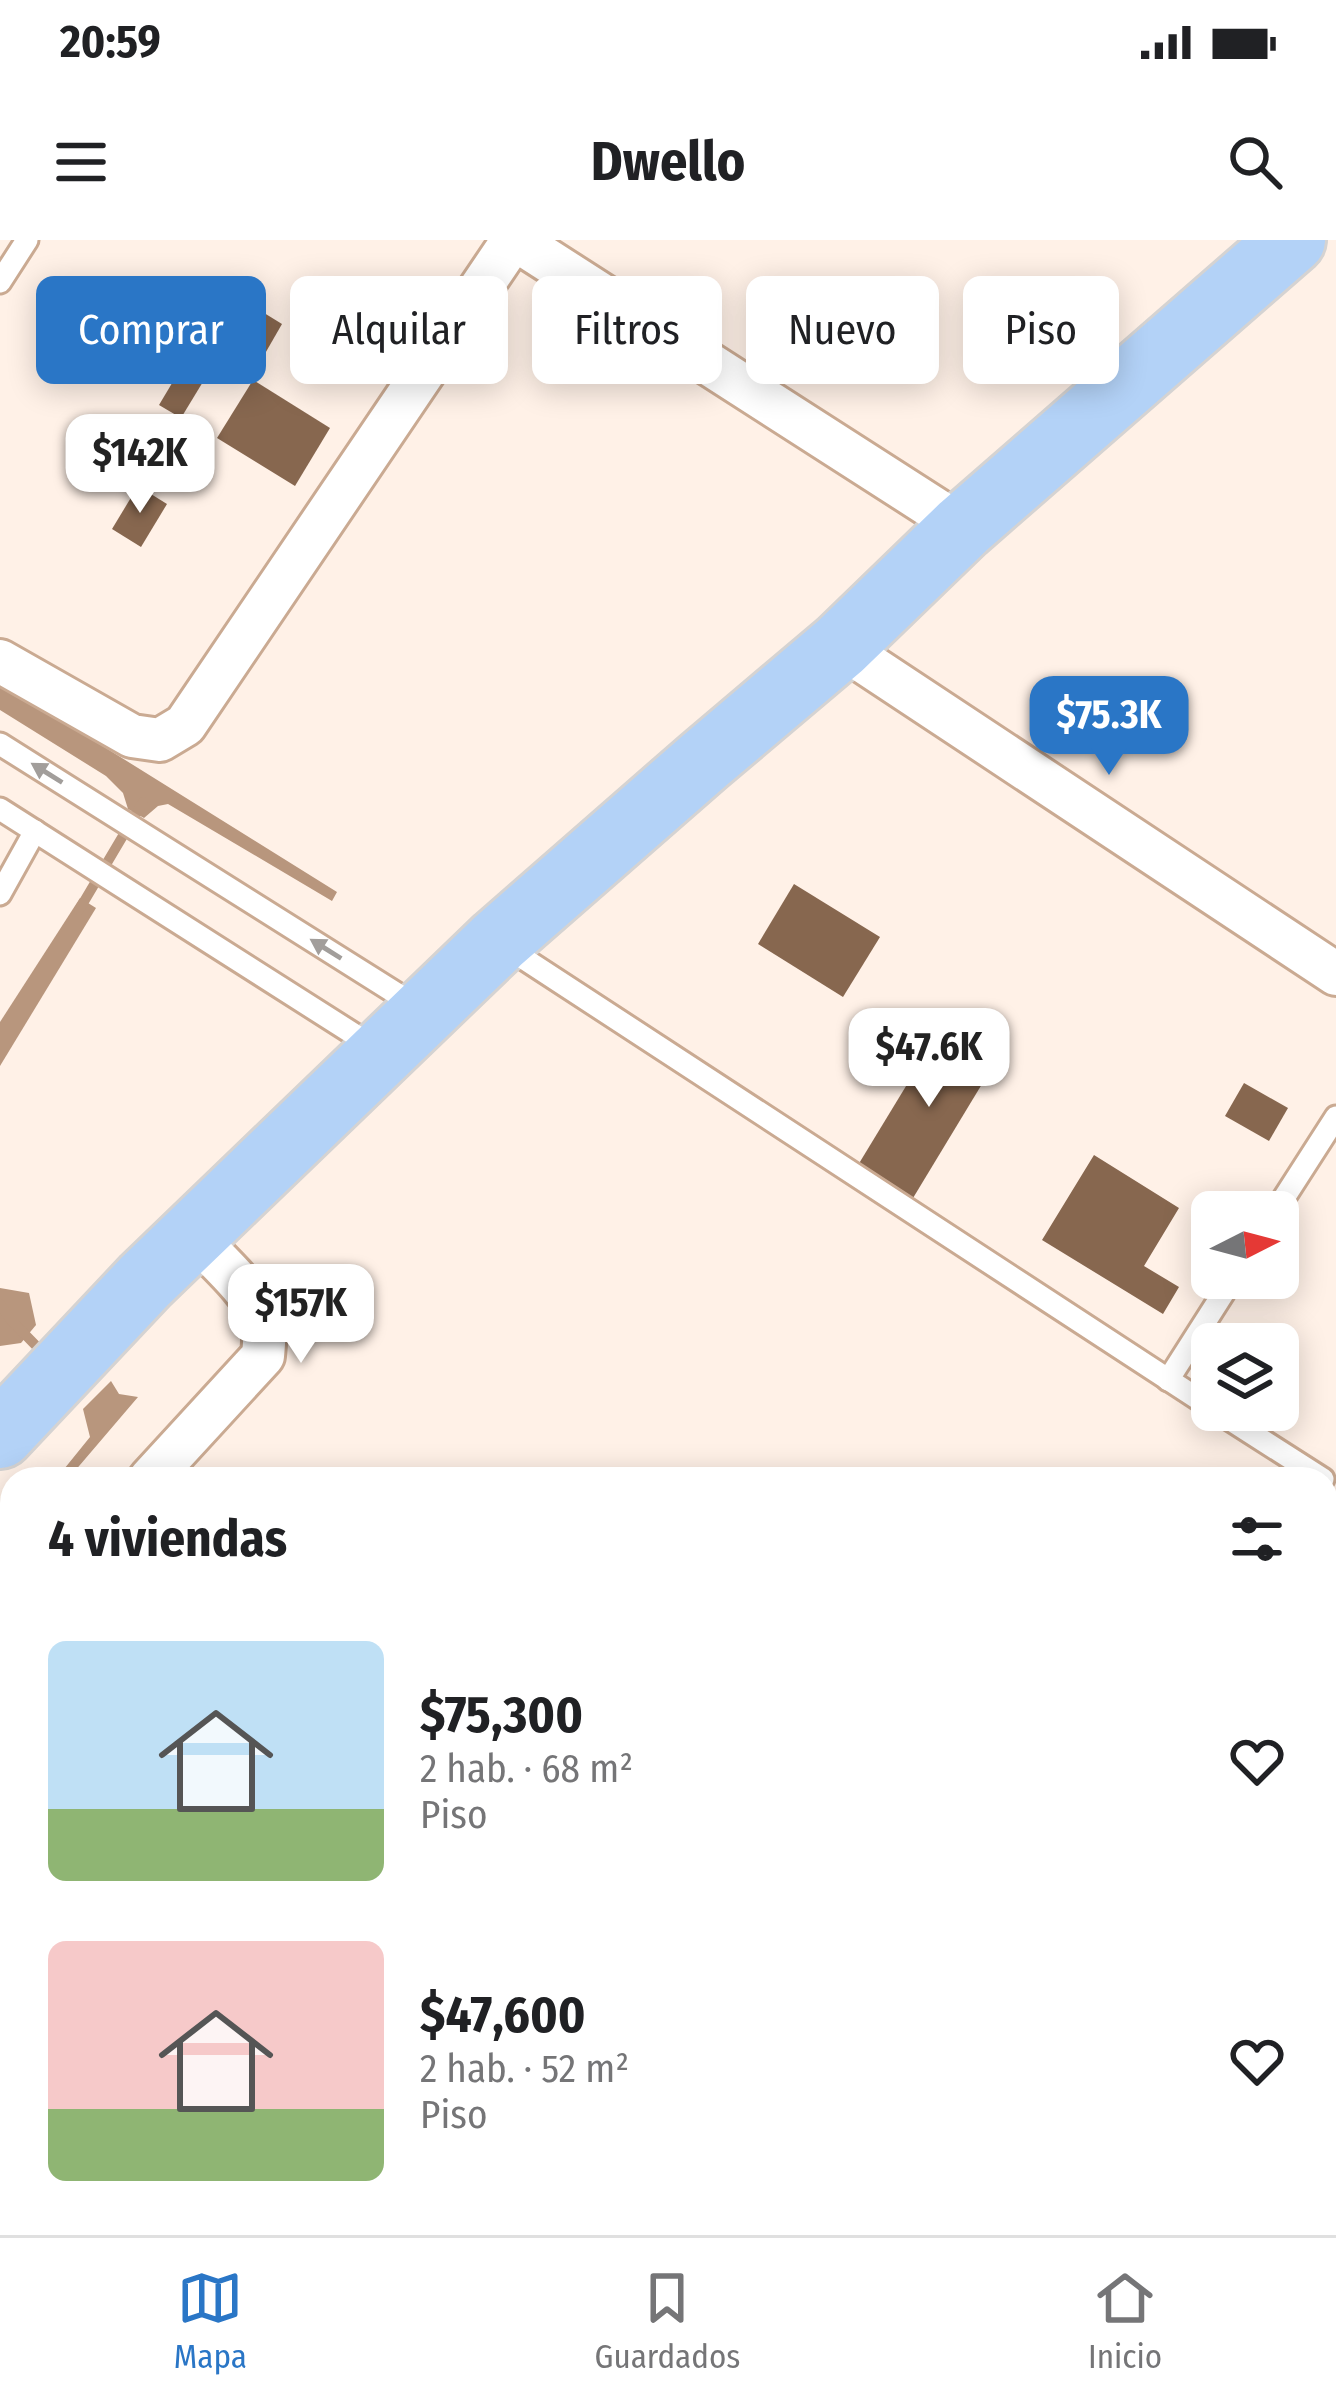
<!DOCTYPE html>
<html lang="es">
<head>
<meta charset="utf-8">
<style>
	body { margin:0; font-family:"Fira Sans Condensed",sans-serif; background:#f2f2f2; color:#202124; height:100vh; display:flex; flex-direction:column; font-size:45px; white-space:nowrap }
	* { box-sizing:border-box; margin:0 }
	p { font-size:39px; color:#757577 }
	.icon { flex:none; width:66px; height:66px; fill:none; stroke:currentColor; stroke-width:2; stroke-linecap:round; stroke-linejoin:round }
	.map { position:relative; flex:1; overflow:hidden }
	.sheet { position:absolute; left:0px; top:1227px; width:1338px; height:768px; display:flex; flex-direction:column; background:#fff; border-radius:36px 36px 0 0; box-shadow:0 6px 30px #0003 }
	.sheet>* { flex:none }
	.top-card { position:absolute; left:36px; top:36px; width:1266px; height:108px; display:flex; gap:24px }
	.needle { width:78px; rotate:84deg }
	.tools { position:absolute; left:1191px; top:951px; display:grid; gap:24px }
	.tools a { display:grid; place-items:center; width:108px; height:108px; border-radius:18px; background:#fff; box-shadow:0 6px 30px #0003; font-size:60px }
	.price { position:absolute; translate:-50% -102px; padding:0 27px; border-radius:24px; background:#fff; color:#222; font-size:39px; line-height:78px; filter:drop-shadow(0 3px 6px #0008) }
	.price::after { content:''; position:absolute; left:50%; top:72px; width:36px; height:27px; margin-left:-18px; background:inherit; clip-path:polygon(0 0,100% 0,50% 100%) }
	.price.current { background:#2a76c6; color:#fff }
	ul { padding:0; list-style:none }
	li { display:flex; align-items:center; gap:36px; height:300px; padding:0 48px }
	li span { display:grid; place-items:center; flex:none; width:336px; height:240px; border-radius:18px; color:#555 }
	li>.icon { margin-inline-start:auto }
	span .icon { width:144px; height:144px; fill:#fffc; stroke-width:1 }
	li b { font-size:51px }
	h2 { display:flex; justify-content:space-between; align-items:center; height:144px; padding:0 48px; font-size:51px }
	.pill { padding:0 42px; border-radius:18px; background:#fff; box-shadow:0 6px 30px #0003; font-size:42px; line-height:108px }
	.pill.current { background:#2a76c6; color:#fff }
	.status { display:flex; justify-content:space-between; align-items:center; height:84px; padding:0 60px; background:#fff; direction:ltr }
	.status svg { height:33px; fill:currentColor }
	header { display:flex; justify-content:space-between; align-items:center; height:156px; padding:0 48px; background:#fff; font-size:54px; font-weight:700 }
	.tab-bar { display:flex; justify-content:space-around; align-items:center; height:168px; border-top:3px solid #e0e0e0; background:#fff; font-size:33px; color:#757577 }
	.tab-bar a { display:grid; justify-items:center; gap:6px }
	.tab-bar .current { color:#2a76c6 }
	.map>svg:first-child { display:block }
	.green { fill:#dfc2ad }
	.water { fill:#b8967d }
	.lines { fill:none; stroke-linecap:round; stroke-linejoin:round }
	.stream { stroke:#b8967d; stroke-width:10 }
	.building { fill:#87674f }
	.service-casing { stroke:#caaa92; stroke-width:27 }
	.minor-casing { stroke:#caaa92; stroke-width:48 }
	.trunk-casing { stroke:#d5d3d2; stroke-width:72 }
	.service { stroke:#fff; stroke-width:21 }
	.minor { stroke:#fff; stroke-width:42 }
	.trunk { stroke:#b3d2f7; stroke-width:66 }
	.oneway { fill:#a29e9b }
</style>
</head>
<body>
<div class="status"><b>20:59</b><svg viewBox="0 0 49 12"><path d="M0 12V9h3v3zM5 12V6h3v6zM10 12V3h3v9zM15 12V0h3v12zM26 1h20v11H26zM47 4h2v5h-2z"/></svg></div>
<header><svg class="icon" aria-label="menu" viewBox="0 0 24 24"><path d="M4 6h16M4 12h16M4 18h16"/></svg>Dwello<svg class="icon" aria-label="search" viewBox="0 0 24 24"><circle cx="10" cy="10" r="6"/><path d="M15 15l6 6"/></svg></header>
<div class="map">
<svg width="1336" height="1995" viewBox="0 0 1336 1995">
	<rect width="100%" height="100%" fill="#fff1e7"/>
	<g class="green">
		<path d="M1326,1330l10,7v512l-10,16z"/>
		<path d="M1336,1907v88h-58l8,-12h40v-61z"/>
	</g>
	<g class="water">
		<path d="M0,442l337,210 -5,9 -164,-97 -10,2 -14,12 -16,-9 -5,-16 -17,-17 -106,-66z"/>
		<path d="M80,658l16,10 -96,158v-44z"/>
		<path d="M0,1048l29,5 7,32 -15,18 -21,3z"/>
		<path d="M111,1141l8,13 19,3 -70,82h-12l34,-42 -7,-28z"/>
	</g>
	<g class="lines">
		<g class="stream">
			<path d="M79,670l64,-108"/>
			<path d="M0,1064l10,15 36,37"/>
			<path d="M0,1316l12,-16"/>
		</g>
	</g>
	<g class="building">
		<path d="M238,57l44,27 -23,40 -45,-28z"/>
		<path d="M193,108l22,14 -34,56 -22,-13z"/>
		<path d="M253,140l77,48 -35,58 -78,-48z"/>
		<path d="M167,199l28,17 -20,32 -28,-17z"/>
		<path d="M138,246l29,18 -26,43 -29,-18z"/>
		<path d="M794,644l86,53 -37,60 -85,-53z"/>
		<path d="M948,777l54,34 -92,152 -55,-33z"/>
		<path d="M1244,843l44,25 -19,33 -44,-25z"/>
		<path d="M1094,915l85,53 -35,58 35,21 -16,27 -121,-74z"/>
	</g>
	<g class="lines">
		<g class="service-casing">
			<g id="service">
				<path d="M0,42l27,-42"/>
				<path d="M0,504l421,265"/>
				<path d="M0,569l374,238"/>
				<path d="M0,654l35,-63"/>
				<path d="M503,705l709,463"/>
				<path d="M1275,972l61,-95"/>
				<path d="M1168,1140l65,-102"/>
				<path d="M1215,1170l108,69"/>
			</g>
		</g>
		<g class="minor-casing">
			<g id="minor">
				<path d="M516,0l447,287"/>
				<path d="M840,406l496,328"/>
				<path d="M0,421l132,75 28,4 25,-15 328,-485"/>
				<path d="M150,1239l113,-123c1,-13 3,-25 -2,-39 -9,-27 -48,-60 -68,-82"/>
				<path d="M605,1983l20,12"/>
				<path d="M1022,1983l18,12"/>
				<path d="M472,1995l10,-12"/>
			</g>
		</g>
		<g class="trunk-casing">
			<path id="trunk" d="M0,1195l145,-154 353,-340 206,-180 136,-115 123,-119 329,-287"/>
		</g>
		<use href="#service" class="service"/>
		<use href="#minor" class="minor"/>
		<use href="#trunk" class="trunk"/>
	</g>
	<defs><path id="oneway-solid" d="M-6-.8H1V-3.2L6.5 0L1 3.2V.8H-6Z" transform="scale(3)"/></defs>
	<g class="oneway">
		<use href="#oneway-solid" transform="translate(47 533) rotate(-148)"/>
		<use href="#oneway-solid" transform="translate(326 709) rotate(-148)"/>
	</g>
</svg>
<div class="tools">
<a><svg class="needle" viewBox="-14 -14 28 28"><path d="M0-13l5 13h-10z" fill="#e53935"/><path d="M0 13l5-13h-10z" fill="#757577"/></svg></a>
<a><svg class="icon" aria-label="layers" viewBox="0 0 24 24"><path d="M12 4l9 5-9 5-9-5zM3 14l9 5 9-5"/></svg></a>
</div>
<b class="price" style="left:140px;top:276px">$142K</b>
<b class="price current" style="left:1109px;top:538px">$75.3K</b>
<b class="price" style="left:929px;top:870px">$47.6K</b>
<b class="price" style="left:301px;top:1126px">$157K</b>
<div class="top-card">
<a class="pill current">Comprar</a>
<a class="pill">Alquilar</a>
<a class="pill">Filtros</a>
<a class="pill">Nuevo</a>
<a class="pill">Piso</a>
</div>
<section class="sheet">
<h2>4 viviendas<svg class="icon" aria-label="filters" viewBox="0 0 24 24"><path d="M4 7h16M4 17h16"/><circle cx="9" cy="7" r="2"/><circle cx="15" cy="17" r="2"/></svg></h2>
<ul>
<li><span style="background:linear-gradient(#bfe0f5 70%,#8fb573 0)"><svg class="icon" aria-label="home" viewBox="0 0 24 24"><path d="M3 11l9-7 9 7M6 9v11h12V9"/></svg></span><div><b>$75,300</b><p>2 hab. · 68 m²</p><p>Piso</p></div><svg class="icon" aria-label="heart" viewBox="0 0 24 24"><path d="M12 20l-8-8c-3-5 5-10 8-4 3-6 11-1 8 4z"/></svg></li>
<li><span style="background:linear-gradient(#f6c9c9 70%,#8fb573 0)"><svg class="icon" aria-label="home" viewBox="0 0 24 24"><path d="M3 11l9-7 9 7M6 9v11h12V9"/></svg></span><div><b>$47,600</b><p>2 hab. · 52 m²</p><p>Piso</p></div><svg class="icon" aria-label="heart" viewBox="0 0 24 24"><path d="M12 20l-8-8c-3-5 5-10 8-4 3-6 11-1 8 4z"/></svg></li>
</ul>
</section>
</div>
<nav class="tab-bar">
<a class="current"><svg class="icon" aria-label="map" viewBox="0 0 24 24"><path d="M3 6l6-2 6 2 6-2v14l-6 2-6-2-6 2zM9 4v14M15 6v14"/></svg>Mapa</a>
<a><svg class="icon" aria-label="saved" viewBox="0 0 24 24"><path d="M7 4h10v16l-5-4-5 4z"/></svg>Guardados</a>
<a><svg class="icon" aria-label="home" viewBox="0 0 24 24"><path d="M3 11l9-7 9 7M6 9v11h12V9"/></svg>Inicio</a>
</nav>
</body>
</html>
